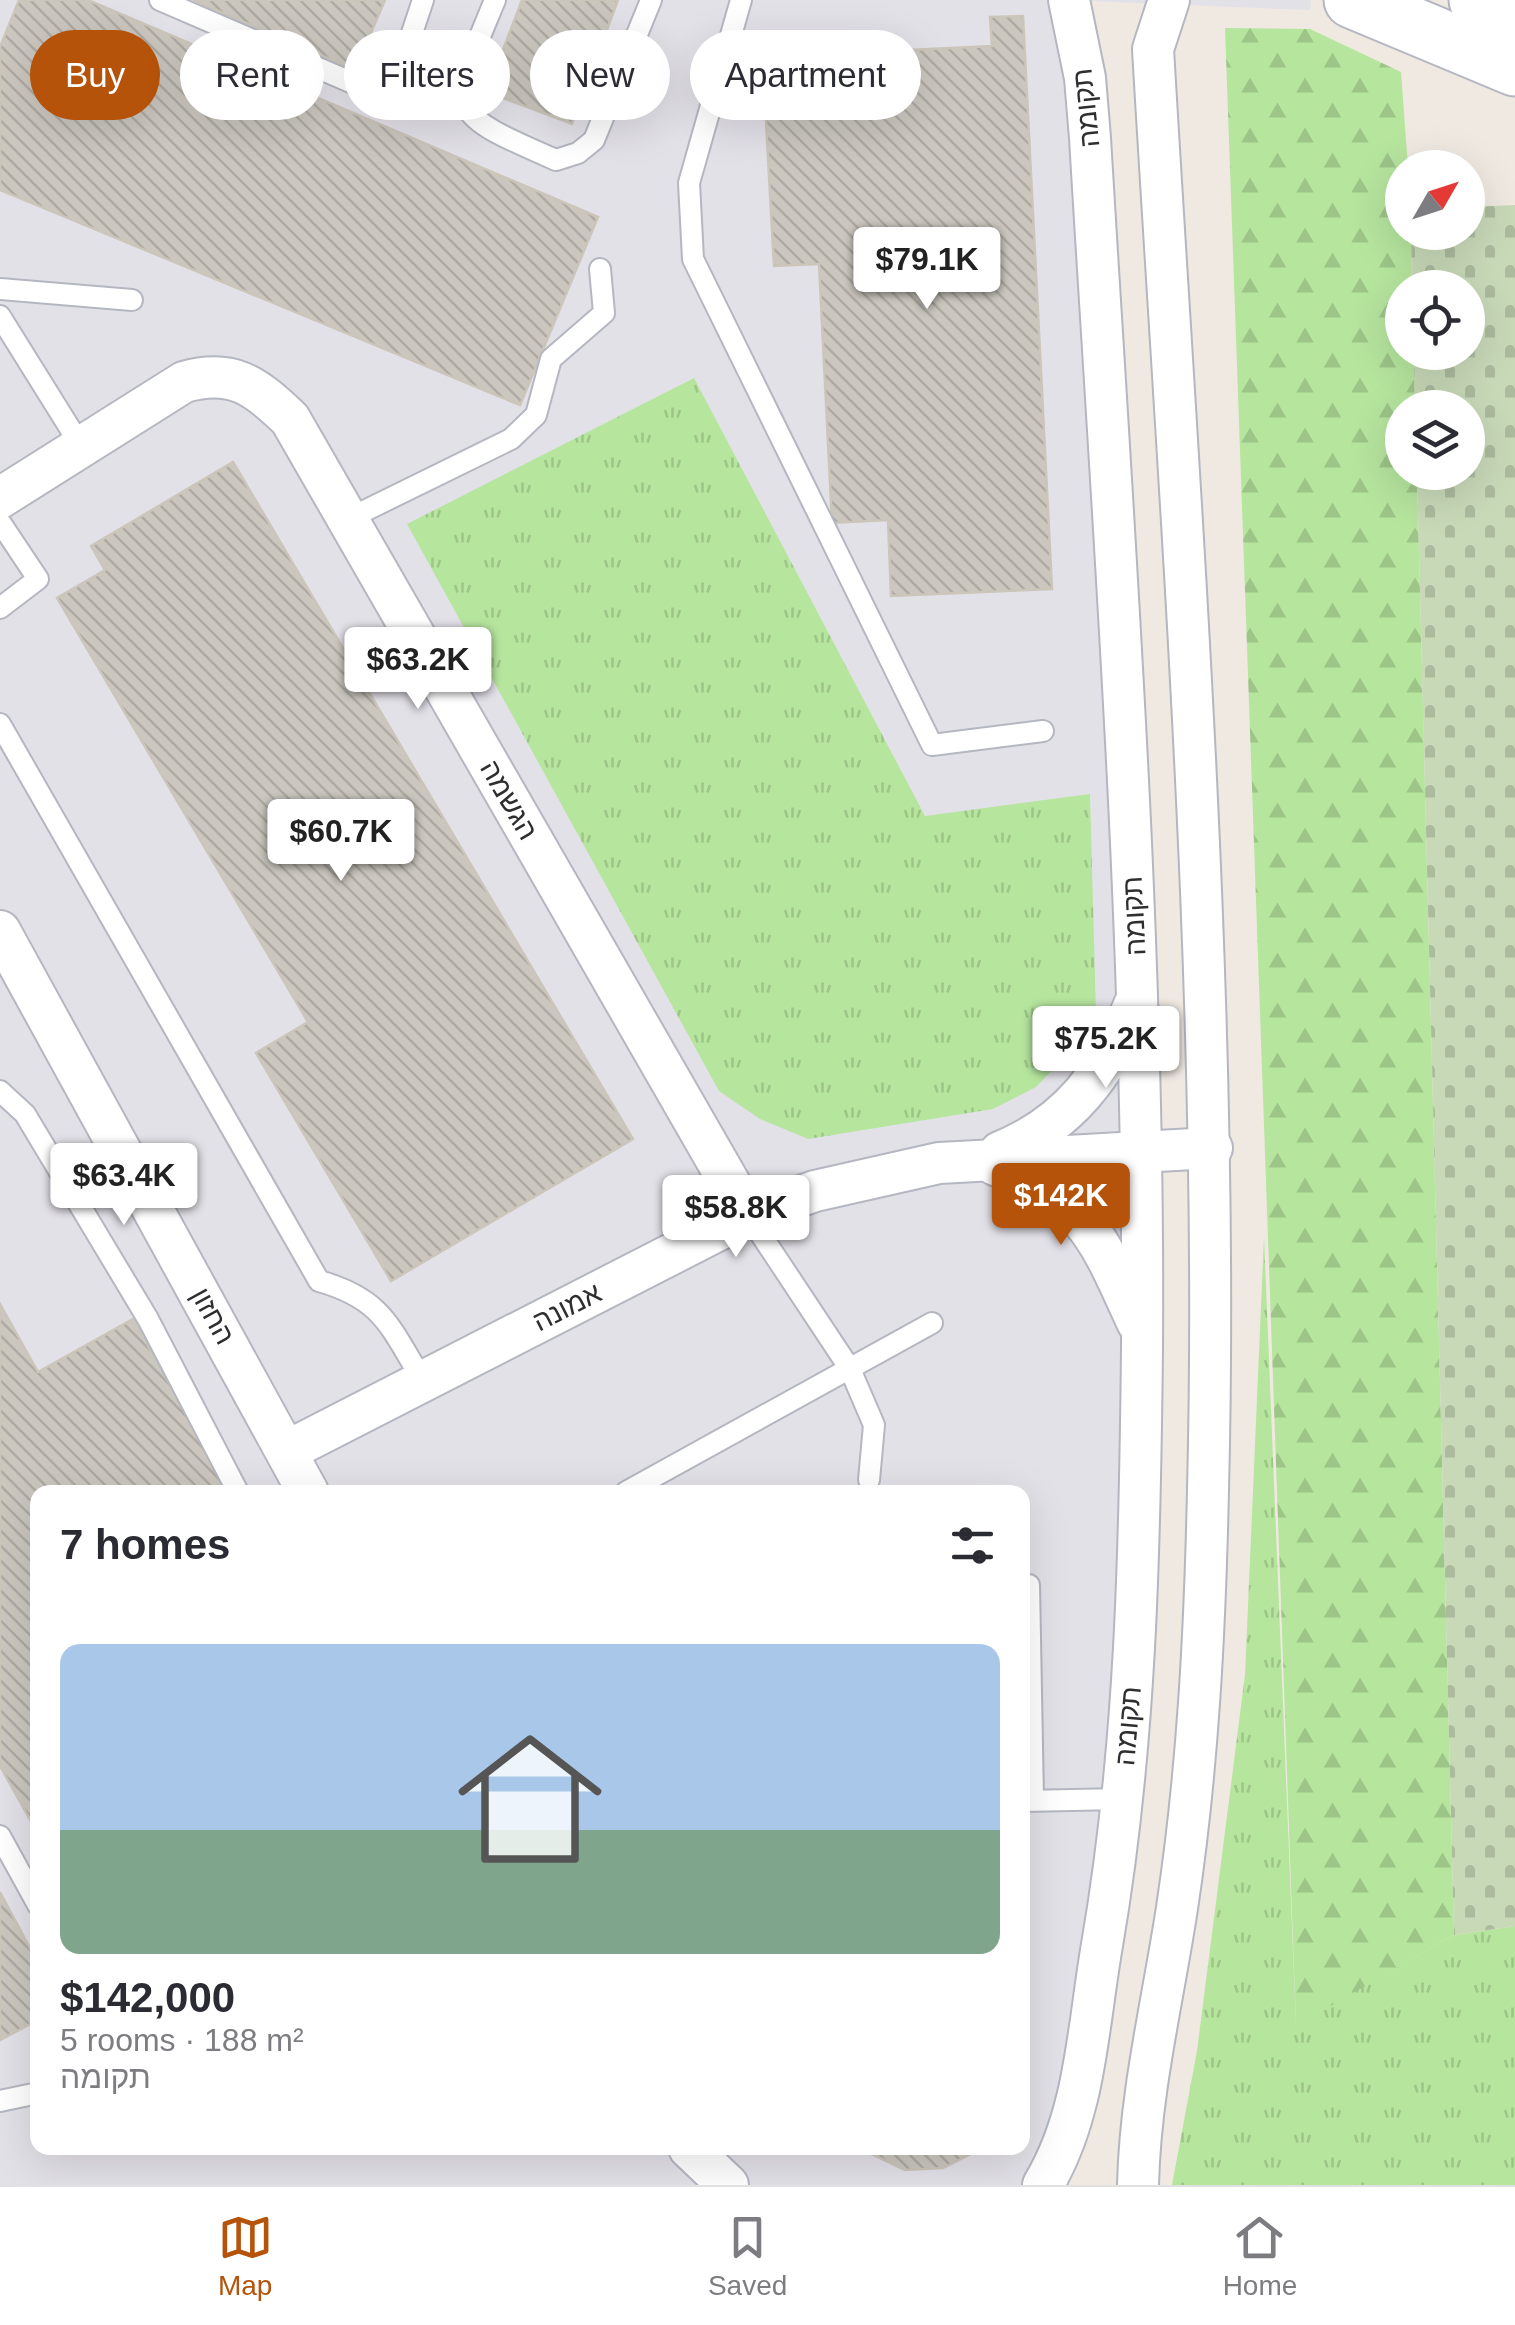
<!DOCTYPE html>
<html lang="en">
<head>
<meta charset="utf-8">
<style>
	body { margin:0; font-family:Helvetica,Heebo,sans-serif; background:#f7f7f7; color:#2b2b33; height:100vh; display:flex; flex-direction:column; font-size:38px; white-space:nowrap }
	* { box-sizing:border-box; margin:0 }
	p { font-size:32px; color:#7c7c81 }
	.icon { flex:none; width:55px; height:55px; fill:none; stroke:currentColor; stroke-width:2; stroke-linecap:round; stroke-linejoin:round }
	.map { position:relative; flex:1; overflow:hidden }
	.side { position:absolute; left:30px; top:1485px; width:1000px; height:670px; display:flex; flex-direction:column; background:#fff; border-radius:20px; box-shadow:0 10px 40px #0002 }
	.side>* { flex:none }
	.hud { position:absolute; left:30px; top:30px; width:1000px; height:90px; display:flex; gap:20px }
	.needle { width:65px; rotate:51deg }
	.buttons { position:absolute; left:1385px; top:150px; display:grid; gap:20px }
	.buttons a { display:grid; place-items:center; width:100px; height:100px; border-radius:50%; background:#fff; box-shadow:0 10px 40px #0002; font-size:50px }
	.price { position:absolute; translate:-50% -85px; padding:0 22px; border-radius:10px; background:#fff; color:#222; font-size:32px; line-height:65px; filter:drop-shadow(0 2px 5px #0008) }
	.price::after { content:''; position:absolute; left:50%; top:60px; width:30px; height:22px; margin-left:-15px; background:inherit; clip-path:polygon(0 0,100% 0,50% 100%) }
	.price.current { background:#b45309; color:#fff }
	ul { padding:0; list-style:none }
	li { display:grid; align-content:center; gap:20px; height:530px; padding:0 30px }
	li span { display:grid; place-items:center; height:310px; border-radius:20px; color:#555 }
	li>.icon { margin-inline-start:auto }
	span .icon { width:180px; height:180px; fill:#fffc; stroke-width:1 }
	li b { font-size:42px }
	h2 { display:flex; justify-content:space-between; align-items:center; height:120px; padding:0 30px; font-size:42px }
	.pill { padding:0 35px; border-radius:45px; background:#fff; box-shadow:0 10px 40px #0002; font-size:35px; line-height:90px }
	.pill.current { background:#b45309; color:#fff }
	.menu { display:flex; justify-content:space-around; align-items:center; height:140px; border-top:2px solid #e1e1e2; background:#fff; font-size:28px; color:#7c7c81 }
	.menu a { display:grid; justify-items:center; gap:5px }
	.menu .current { color:#b45309 }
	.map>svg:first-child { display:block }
	.industrial { fill:#e3e1e8; fill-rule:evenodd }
	.grass { fill:url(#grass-tufts) }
	.forest { fill:url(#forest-firs) }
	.cemetery { fill:url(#cemetery-stones) }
	.building { fill:url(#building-back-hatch); stroke:#cbc5ba; stroke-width:2.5 }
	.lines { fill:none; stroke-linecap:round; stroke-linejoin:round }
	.lane-casing { stroke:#b4b7c1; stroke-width:24 }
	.street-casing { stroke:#b4b7c1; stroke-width:44 }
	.secondary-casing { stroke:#b4b7c1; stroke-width:59 }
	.lane { stroke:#fff; stroke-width:20 }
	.street { stroke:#fff; stroke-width:40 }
	.secondary { stroke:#fff; stroke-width:55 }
	.labels { text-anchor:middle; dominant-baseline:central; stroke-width:9; stroke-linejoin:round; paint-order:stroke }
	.street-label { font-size:28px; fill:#2e2e2e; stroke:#fff }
</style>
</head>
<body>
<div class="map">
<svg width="1515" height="2185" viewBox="0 0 1515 2185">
	<defs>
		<pattern id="grass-tufts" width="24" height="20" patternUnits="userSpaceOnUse" patternTransform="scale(2.5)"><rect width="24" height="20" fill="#b6e59e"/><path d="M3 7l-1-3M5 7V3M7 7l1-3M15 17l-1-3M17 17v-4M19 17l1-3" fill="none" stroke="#9dc588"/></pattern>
		<pattern id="forest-firs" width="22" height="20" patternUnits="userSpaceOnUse" patternTransform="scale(2.5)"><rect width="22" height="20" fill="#b6e59e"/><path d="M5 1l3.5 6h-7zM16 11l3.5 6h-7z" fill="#9dc588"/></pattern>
		<pattern id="cemetery-stones" width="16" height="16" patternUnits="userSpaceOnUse" patternTransform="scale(2.5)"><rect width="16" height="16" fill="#c8d9b8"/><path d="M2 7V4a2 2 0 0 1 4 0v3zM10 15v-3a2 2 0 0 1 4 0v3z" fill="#acbb9e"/></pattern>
		<pattern id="building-back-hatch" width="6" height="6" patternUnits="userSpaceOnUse" patternTransform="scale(2.5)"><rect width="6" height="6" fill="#cbc7bf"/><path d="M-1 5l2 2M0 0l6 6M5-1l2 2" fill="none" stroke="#afaba4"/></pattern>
	</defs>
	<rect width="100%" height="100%" fill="#efe9e1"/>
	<g class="industrial">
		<path d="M0,0h1060l60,776 7,840 -69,514 -37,55h-1021zM38,1492h984v656h-984z"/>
		<path d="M1062,0h249l-1,10z"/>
	</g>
	<g class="grass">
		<path d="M694,378l231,438 165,-22 6,220 -29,41 -31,32 -43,22 -185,30 -48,-20 -41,-28 -312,-567z"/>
		<path d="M1264,1237l32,788 158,-90 61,-9v259h-343l25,-134 48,-376z"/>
	</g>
	<path class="forest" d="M1225,28l85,1 91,43 7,95 -6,1v64l9,1 1,54 -10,1v64l12,1 1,54 -13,1v64l15,1 37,1462 -158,91z"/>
	<path class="cemetery" d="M1515,205v1721l-61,9 -37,-1462 51,-1v-64l-53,-1 -1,-54 54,-1v-64l-56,-1 -1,-54 57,-1v-25z"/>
	<g class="building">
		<path d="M19,0h69l510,217 -78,188 -520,-215v-143z"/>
		<path d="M193,0h192l-30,70z"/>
		<path d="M522,0h96l-46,124 -85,-32z"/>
		<path d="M1023,16l29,573 -161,7 -3,-76 -56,3 -13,-259 -45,2 -9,-162 148,-7 -3,-47 82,-4 -2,-29z"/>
		<path d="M233,462l400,677 -242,142 -135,-228 52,-31 -251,-424 48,-28 -14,-24z"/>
		<path d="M0,1304l38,68 95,-53 97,173h-192v342l-38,-68z"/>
		<path d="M0,1892l38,71v57l-38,20z"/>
		<path d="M859,2148h124l-40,20 -38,2z"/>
	</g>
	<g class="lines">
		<g class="lane-casing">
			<g id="lane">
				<path d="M160,0l230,99 33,-99"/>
				<path d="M495,0c-46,112 -54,110 61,160l22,-7 16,-13 57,-140"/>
				<path d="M741,0l-52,183 4,76 239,486 111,-14"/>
				<path d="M0,289l132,11"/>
				<path d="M0,316l81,130"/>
				<path d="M348,519l163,-80 25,-24 15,-56 53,-46 -4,-44"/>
				<path d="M0,522l38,57 -38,29"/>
				<path d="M0,724l319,557c64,18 71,46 104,100"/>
				<path d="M0,1091l25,23 123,205 90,173"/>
				<path d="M748,1215l102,154 24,56 -5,55"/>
				<path d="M626,1492l306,-169"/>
				<path d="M1029,1585l4,214"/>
				<path d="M1022,1801l100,-2"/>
				<path d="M0,1836l38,69"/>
				<path d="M0,2101l38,-8"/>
			</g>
		</g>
		<g class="street-casing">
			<g id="street">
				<path d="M0,498l184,-116c49,-14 71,4 106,37l458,796"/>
				<path d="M0,931l308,561"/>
				<path d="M1000,1152c69,-28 107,-79 134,-147"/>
				<path d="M995,1165c92,36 103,72 142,157"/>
				<path d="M287,1451l461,-236 67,-24 124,-28 273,-15"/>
				<path d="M689,2148l39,37"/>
				<path d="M1043,2185c43,-71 45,-160 59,-240 34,-197 38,-397 40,-598 3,-403 -28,-806 -52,-1209l-5,-60 -16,-78"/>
				<path d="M1138,2185c2,-93 25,-185 39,-277 21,-138 28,-279 31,-418 12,-481 -27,-962 -55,-1441l16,-49"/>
			</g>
		</g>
		<g class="secondary-casing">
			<g id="secondary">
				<path d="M1352,0l163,68"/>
				<path d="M1477,0l38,16"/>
			</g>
		</g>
		<use href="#lane" class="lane"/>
		<use href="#street" class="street"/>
		<use href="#secondary" class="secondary"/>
	</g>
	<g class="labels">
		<g class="street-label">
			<text transform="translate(1086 108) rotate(-96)">תקומה</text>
			<text transform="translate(509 800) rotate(60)">הגשמה</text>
			<text transform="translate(1134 916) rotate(-93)">תקומה</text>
			<text transform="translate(567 1307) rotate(-27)">אמונה</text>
			<text transform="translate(213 1316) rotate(61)">החזון</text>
			<text transform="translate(1128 1726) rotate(-85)">תקומה</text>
		</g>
	</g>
</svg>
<div class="buttons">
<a><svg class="needle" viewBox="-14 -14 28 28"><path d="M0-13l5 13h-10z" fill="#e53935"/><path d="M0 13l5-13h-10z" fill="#7c7c81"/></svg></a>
<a><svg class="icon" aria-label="locate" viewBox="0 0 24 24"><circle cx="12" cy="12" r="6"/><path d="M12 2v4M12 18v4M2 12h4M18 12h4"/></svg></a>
<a><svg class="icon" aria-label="layers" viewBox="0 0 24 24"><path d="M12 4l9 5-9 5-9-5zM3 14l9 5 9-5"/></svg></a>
</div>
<b class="price" style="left:927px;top:312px">$79.1K</b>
<b class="price" style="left:418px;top:712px">$63.2K</b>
<b class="price" style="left:341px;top:884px">$60.7K</b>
<b class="price" style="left:1106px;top:1091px">$75.2K</b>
<b class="price" style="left:124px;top:1228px">$63.4K</b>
<b class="price current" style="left:1061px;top:1248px">$142K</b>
<b class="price" style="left:736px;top:1260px">$58.8K</b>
<div class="hud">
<a class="pill current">Buy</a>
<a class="pill">Rent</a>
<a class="pill">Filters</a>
<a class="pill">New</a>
<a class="pill">Apartment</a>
</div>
<section class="side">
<h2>7 homes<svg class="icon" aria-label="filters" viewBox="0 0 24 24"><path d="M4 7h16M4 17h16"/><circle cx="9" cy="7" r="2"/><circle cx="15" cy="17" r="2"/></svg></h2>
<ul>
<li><span style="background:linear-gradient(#a9c7e8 60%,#7fa58c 0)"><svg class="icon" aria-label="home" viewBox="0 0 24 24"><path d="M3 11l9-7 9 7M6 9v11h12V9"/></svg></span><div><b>$142,000</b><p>5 rooms · 188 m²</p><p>תקומה</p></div></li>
</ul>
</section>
</div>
<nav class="menu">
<a class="current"><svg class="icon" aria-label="map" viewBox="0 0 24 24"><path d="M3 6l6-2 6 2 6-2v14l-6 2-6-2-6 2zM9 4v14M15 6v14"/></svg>Map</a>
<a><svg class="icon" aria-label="saved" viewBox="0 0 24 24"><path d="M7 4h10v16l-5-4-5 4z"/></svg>Saved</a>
<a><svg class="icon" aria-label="home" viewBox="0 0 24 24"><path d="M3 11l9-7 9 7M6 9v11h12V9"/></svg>Home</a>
</nav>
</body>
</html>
